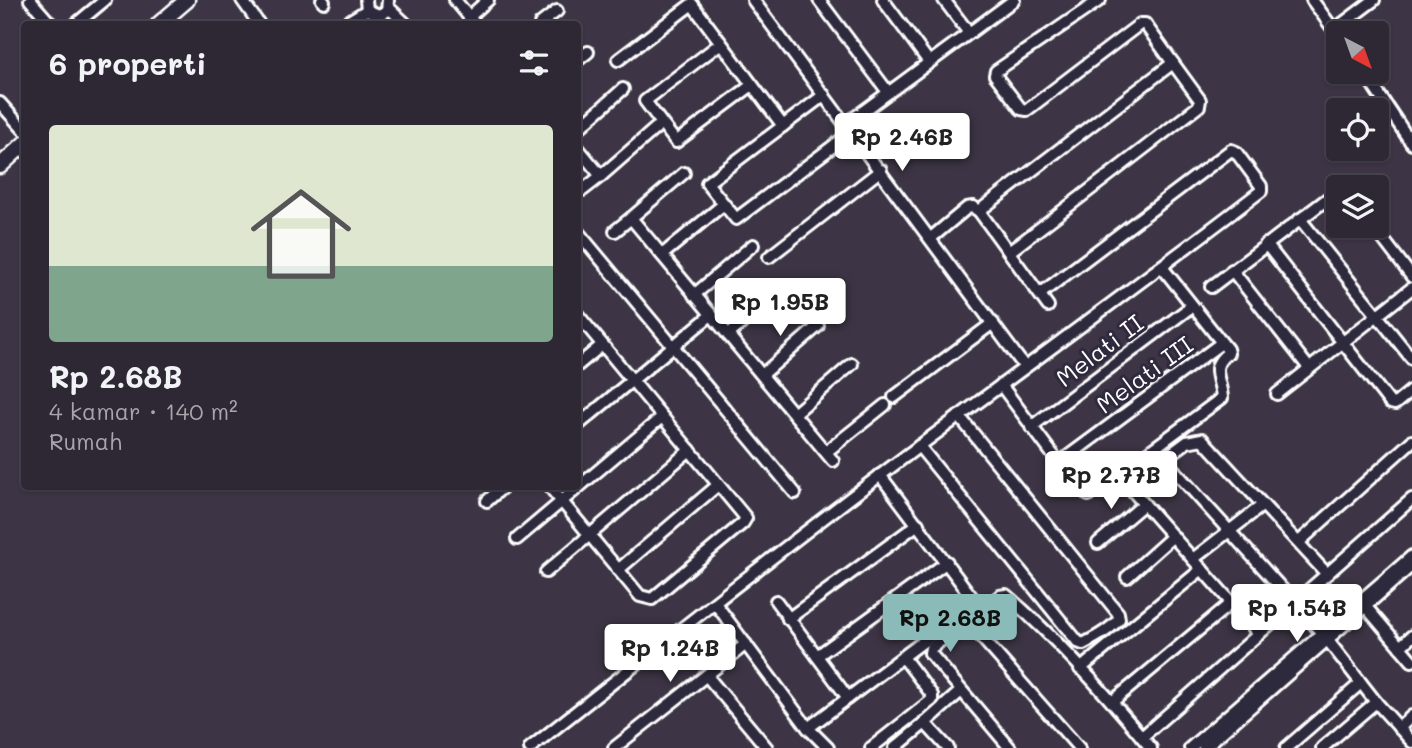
<!DOCTYPE html>
<html lang="id">
<head>
<meta charset="utf-8">
<style>
	body { margin:0; font-family:Mali,sans-serif; background:#36303c; color:#f1f3f6; height:100vh; display:flex; flex-direction:column; font-size:26px; white-space:nowrap }
	* { box-sizing:border-box; margin:0 }
	p { font-size:23px; color:#a7a6ac }
	.icon { flex:none; width:38px; height:38px; fill:none; stroke:currentColor; stroke-width:2; stroke-linecap:round; stroke-linejoin:round }
	.map { position:relative; flex:1; overflow:hidden }
	.panel { position:absolute; left:21px; top:21px; width:560px; height:469px; display:flex; flex-direction:column; background:#2e2834; border-radius:7px; box-shadow:0 2px 5px #0004,0 0 0 2px #49444f }
	.panel>* { flex:none }
	.needle { width:46px; rotate:139deg }
	.controls { position:absolute; left:1326px; top:21px; display:grid; gap:14px }
	.controls a { display:grid; place-items:center; width:63px; height:63px; border-radius:7px; background:#2e2834; box-shadow:0 2px 5px #0004,0 0 0 2px #49444f; font-size:35px }
	.price { position:absolute; translate:-50% -60px; padding:0 16px; border-radius:7px; background:#fff; color:#222; font-size:23px; line-height:46px; filter:drop-shadow(0 2px 4px #0008) }
	.price::after { content:''; position:absolute; left:50%; top:42px; width:21px; height:16px; margin-left:-10px; background:inherit; clip-path:polygon(0 0,100% 0,50% 100%) }
	.price.current { background:#8bbbb9; color:#111 }
	ul { padding:0; list-style:none }
	li { display:grid; align-content:center; gap:14px; height:371px; padding:0 28px }
	li+li { border-top:2px solid #49444f }
	li span { display:grid; place-items:center; height:217px; border-radius:7px; color:#555 }
	li>.icon { margin-inline-start:auto }
	span .icon { width:126px; height:126px; fill:#fffc; stroke-width:1 }
	li b { font-size:30px }
	h2 { display:flex; justify-content:space-between; align-items:center; height:84px; padding:0 28px; font-size:30px }
	.map>svg:first-child { display:block }
	.lines { fill:none; stroke-linecap:round; stroke-linejoin:round }
	.minor-casing { stroke:#fff; stroke-width:16 }
	.tertiary-casing { stroke:#fff; stroke-width:19 }
	.minor { stroke:#2f2a3d; stroke-width:10 }
	.tertiary { stroke:#2f2a3d; stroke-width:14 }
	.labels { text-anchor:middle; dominant-baseline:central; stroke-width:6; stroke-linejoin:round; paint-order:stroke }
	.street-label { font-size:24px; fill:#fff; stroke:#2f2a3d }
</style>
</head>
<body>
<div class="map">
<svg width="1412" height="748" viewBox="0 0 1412 748">
	<rect width="100%" height="100%" fill="#3d3545"/>
	<filter id="ink" filterUnits="userSpaceOnUse"><feTurbulence type="fractalNoise" baseFrequency=".0143" numOctaves="2"/><feDisplacementMap in="SourceGraphic" scale="14" xChannelSelector="R" yChannelSelector="G"/><feConvolveMatrix kernelMatrix="1 2 1 2 8 2 1 2 1" color-interpolation-filters="sRGB"/></filter>
	<g filter="url(#ink)">
		<g class="lines">
			<g class="minor-casing">
				<g id="minor">
					<path d="M30,0l21,24"/>
					<path d="M242,0l17,24"/>
					<path d="M322,0l2,2"/>
					<path d="M366,0l1,10 12,5 8,-4 1,-11"/>
					<path d="M455,0l20,24"/>
					<path d="M753,0l271,366"/>
					<path d="M819,0l69,92"/>
					<path d="M883,0l46,62"/>
					<path d="M944,0l25,33"/>
					<path d="M1100,0l-104,71 -1,4 26,34 6,1 113,-86h5l28,39"/>
					<path d="M1312,0l27,37"/>
					<path d="M388,7l18,17"/>
					<path d="M469,17l19,-17"/>
					<path d="M76,24l29,-24"/>
					<path d="M344,24l23,-14"/>
					<path d="M540,24l17,-13"/>
					<path d="M1334,30l40,-30"/>
					<path d="M721,43l-76,58 31,41 76,-57"/>
					<path d="M578,60l10,-8"/>
					<path d="M618,60l74,-56 91,122"/>
					<path d="M1364,72l48,72"/>
					<path d="M824,95l-117,88 29,36 116,-87"/>
					<path d="M0,103l24,27"/>
					<path d="M846,124l168,-124"/>
					<path d="M578,129l45,-40"/>
					<path d="M578,148l23,28 55,-48"/>
					<path d="M583,190l18,-14"/>
					<path d="M979,211l194,-148 27,37 -1,6 -190,146"/>
					<path d="M631,218l53,-45"/>
					<path d="M1300,219l112,140"/>
					<path d="M1373,226l39,51"/>
					<path d="M615,231l16,-13 202,243"/>
					<path d="M578,232l217,261"/>
					<path d="M931,238l36,-30 6,-1 6,4 69,95"/>
					<path d="M1266,244l124,159 5,1 17,-14"/>
					<path d="M662,255l57,-47"/>
					<path d="M769,257l112,-87"/>
					<path d="M1232,270l77,98"/>
					<path d="M1211,287l128,-97"/>
					<path d="M694,295l59,-50"/>
					<path d="M728,335l56,-48"/>
					<path d="M578,365l24,-20"/>
					<path d="M762,375l56,-49"/>
					<path d="M1001,385l58,78 29,32 5,-2 129,-95c-1,-20 -14,-31 6,-45l-1,-4 -65,-82"/>
					<path d="M1277,394l135,-106"/>
					<path d="M894,397l99,-74"/>
					<path d="M794,414l58,-50"/>
					<path d="M578,425l133,-110"/>
					<path d="M1031,427l161,-121"/>
					<path d="M919,446l159,196 5,2c12,-6 28,-15 36,-25l-1,-6 -159,-197"/>
					<path d="M826,452l59,-47"/>
					<path d="M1164,459l158,174 54,69 36,40"/>
					<path d="M1059,463l161,-119"/>
					<path d="M549,486l91,110 12,3 91,-76 3,-5 -168,-203"/>
					<path d="M487,501l17,-15"/>
					<path d="M517,539l145,-122"/>
					<path d="M1299,542l113,-101"/>
					<path d="M1098,543l46,-39"/>
					<path d="M1193,559l70,-54"/>
					<path d="M618,570l100,-85"/>
					<path d="M546,572l144,-122"/>
					<path d="M1127,577l46,-41"/>
					<path d="M776,601l72,97"/>
					<path d="M715,603l93,125"/>
					<path d="M1366,607l46,54"/>
					<path d="M788,619l130,-95"/>
					<path d="M967,621l112,127"/>
					<path d="M1259,634l-121,-137 -6,-7v-6l5,-5 50,-37 15,-3 125,135"/>
					<path d="M1400,647l12,-11"/>
					<path d="M817,656l130,-94"/>
					<path d="M1080,669l122,-100"/>
					<path d="M707,676l60,72"/>
					<path d="M1112,702l119,-99"/>
					<path d="M1399,728l13,-12"/>
					<path d="M1142,737l270,-238"/>
					<path d="M530,748c117,-92 233,-185 352,-274 126,-95 254,-187 379,-283v-5l-25,-34 -5,-2 -191,144"/>
					<path d="M614,748l132,-104"/>
					<path d="M828,748l-20,-20 164,-123 2,-5 -94,-125"/>
					<path d="M871,748l61,-48v-5l-29,-38"/>
					<path d="M895,748l30,-25"/>
					<path d="M948,748l-23,-25 36,-32"/>
					<path d="M1010,748l-80,-95 1,-5 69,-52 6,-1c52,44 101,100 145,153"/>
					<path d="M1190,748l222,-192"/>
					<path d="M1204,748l206,-181"/>
					<path d="M1286,748l75,-65"/>
					<path d="M1322,748l54,-46"/>
				</g>
			</g>
			<g class="tertiary-casing">
				<g id="tertiary">
					<path d="M159,24l28,-24"/>
					<path d="M0,166l24,-22"/>
				</g>
			</g>
			<use href="#minor" class="minor"/>
			<use href="#tertiary" class="tertiary"/>
		</g>
	</g>
	<g class="labels">
		<g class="street-label">
			<text transform="translate(1099 350) rotate(-37)">Melati II</text>
			<text transform="translate(1144 374) rotate(-36)">Melati III</text>
		</g>
	</g>
</svg>
<div class="controls">
<a><svg class="needle" viewBox="-14 -14 28 28"><path d="M0-13l5 13h-10z" fill="#e53935"/><path d="M0 13l5-13h-10z" fill="#a7a6ac"/></svg></a>
<a><svg class="icon" aria-label="locate" viewBox="0 0 24 24"><circle cx="12" cy="12" r="6"/><path d="M12 2v4M12 18v4M2 12h4M18 12h4"/></svg></a>
<a><svg class="icon" aria-label="layers" viewBox="0 0 24 24"><path d="M12 4l9 5-9 5-9-5zM3 14l9 5 9-5"/></svg></a>
</div>
<b class="price" style="left:902px;top:173px">Rp 2.46B</b>
<b class="price" style="left:780px;top:338px">Rp 1.95B</b>
<b class="price" style="left:1111px;top:511px">Rp 2.77B</b>
<b class="price" style="left:1297px;top:644px">Rp 1.54B</b>
<b class="price current" style="left:950px;top:654px">Rp 2.68B</b>
<b class="price" style="left:670px;top:684px">Rp 1.24B</b>
<section class="panel">
<h2>6 properti<svg class="icon" aria-label="filters" viewBox="0 0 24 24"><path d="M4 7h16M4 17h16"/><circle cx="9" cy="7" r="2"/><circle cx="15" cy="17" r="2"/></svg></h2>
<ul>
<li><span style="background:linear-gradient(#dfe7d0 65%,#7fa58c 0)"><svg class="icon" aria-label="home" viewBox="0 0 24 24"><path d="M3 11l9-7 9 7M6 9v11h12V9"/></svg></span><div><b>Rp 2.68B</b><p>4 kamar · 140 m²</p><p>Rumah</p></div></li>
</ul>
</section>
</div>
</body>
</html>
